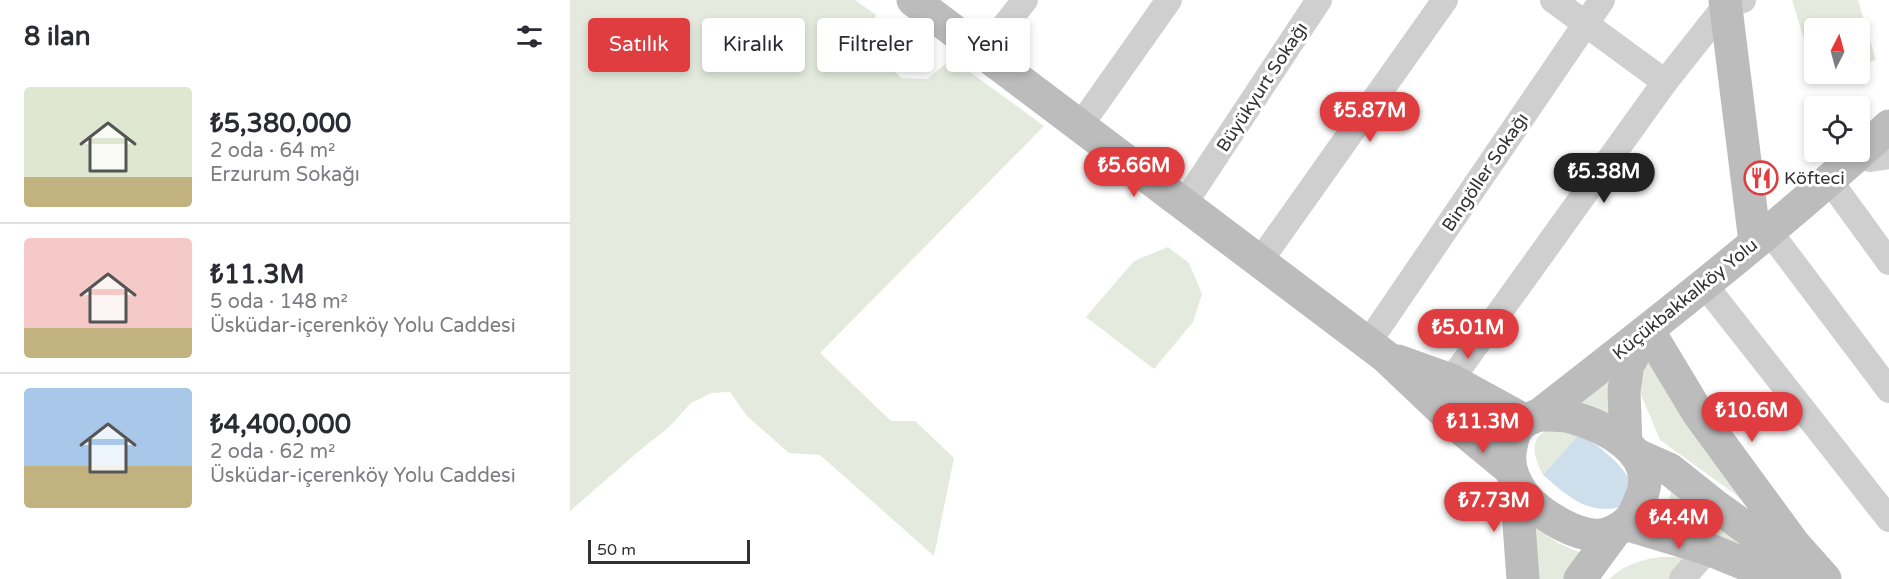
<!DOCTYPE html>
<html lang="tr">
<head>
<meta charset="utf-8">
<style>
	body { margin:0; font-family:"Varela Round",sans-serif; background:#f2f2f3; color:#2b2b33; height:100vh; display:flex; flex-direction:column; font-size:22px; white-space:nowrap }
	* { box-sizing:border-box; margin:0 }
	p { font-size:20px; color:#7c7c81 }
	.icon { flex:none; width:33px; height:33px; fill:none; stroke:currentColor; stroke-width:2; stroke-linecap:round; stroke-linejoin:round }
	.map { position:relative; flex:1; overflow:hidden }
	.panel { display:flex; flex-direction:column; background:#fff; width:570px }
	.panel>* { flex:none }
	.hud { position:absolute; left:18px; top:18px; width:570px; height:54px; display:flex; gap:12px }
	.needle { width:39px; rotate:6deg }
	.buttons { position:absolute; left:1234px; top:18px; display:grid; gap:12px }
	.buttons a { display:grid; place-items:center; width:66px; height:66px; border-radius:6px; background:#fff; box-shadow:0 3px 9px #0003; font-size:30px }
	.scale { position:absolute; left:18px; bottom:15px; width:162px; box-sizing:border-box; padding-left:6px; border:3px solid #323232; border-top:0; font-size:16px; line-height:21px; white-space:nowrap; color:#323232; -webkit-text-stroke:4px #fff; paint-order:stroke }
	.price { position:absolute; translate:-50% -51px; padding:0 14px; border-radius:21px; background:#e03d40; color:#fff; font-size:20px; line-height:39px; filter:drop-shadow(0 2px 3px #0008) }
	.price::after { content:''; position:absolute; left:50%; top:36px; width:18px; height:14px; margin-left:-9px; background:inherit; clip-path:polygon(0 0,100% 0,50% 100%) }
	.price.current { background:#222; color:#fff }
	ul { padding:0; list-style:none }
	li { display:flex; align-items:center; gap:18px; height:150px; padding:0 24px }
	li+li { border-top:2px solid #e1e1e2 }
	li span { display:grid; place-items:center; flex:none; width:168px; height:120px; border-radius:6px; color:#555 }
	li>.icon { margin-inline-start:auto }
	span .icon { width:72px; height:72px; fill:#fffc; stroke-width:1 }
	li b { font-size:26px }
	h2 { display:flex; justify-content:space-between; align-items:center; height:72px; padding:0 24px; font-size:26px }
	.tag { padding:0 21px; border-radius:6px; background:#fff; box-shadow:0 3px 9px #0003; font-size:21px; line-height:54px }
	.tag.current { background:#e03d40; color:#fff }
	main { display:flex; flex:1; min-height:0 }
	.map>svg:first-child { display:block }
	.green { fill:#e4ebde }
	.water { fill:#cedfec }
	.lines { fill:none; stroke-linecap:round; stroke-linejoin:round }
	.street { stroke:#cfcfcf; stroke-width:26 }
	.secondary { stroke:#bcbcbc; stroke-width:33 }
	.labels { text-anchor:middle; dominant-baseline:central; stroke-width:6; stroke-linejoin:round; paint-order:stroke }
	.street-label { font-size:18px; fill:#323232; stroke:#fff }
	.poi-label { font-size:18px; fill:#323232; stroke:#fff; text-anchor:start }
</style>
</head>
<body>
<main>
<section class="panel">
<h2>8 ilan<svg class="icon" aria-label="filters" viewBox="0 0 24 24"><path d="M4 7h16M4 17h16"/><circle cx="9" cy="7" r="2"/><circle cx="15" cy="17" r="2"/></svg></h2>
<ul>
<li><span style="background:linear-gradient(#dfe7d0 75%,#c2b280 0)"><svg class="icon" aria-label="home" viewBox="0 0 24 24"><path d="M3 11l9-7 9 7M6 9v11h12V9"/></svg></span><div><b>₺5,380,000</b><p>2 oda · 64 m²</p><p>Erzurum Sokağı</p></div></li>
<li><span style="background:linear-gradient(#f6c9c9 75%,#c2b280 0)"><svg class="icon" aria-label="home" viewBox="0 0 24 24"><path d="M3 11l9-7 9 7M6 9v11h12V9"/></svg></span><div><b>₺11.3M</b><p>5 oda · 148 m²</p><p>Üsküdar-içerenköy Yolu Caddesi</p></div></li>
<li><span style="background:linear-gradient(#a9c7e8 65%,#c2b280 0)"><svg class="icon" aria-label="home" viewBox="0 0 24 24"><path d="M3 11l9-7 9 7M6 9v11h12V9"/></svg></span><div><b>₺4,400,000</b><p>2 oda · 62 m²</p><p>Üsküdar-içerenköy Yolu Caddesi</p></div></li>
</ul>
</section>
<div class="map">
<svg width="1319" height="579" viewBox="0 0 1319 579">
	<rect width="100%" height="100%" fill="#fff"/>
	<g class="green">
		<path d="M0,0h285l21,15 -8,21 11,20 22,22 26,1 25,-20 92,67 -224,227 71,68h24l39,37 -20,98 -114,-101 -31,-2 -42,-37 -17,-24 -19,1 -20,10 -22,24 -30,24 -69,60z"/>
		<path d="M1222,0h66l18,60 -16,5v-37h-45v46h17l-16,4z"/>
		<path d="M598,247l21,16 13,31 -9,28 -39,47 -68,-52 48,-56z"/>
		<path d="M1078,352l116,163 -104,-75 -20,-48z"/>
		<path d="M1051,358l-6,62 -39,-17z"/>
		<path d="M983,428l27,5 -37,42c-10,-19 -16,-39 10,-47z"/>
		<path d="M1099,479l136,100 -88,-44 -20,-8 -17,-4h-18l9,-29z"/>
		<path d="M955,521l33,22 23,10 -10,26h-37z"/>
		<path d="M1090,557h20l12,3 -16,19h-67c15,-14 31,-19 51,-22z"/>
	</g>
	<path class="water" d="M1010,433c20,15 41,28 52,52l-11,22c-35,8 -53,-11 -78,-32z"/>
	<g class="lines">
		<g class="street">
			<path d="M983,0l112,82"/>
			<path d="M413,53l42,-53"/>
			<path d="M510,126l89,-126"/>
			<path d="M1300,159l19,-3"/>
			<path d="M1260,181l59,81"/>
			<path d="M614,204l135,-204"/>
			<path d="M1199,231l120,159"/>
			<path d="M690,261l185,-261"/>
			<path d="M1134,284l185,235"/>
			<path d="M798,343l234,-343"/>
			<path d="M881,380l214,-298 61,-77 17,-5"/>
			<path d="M1112,579l26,-30"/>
		</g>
		<g class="secondary">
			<path d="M343,0l472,356 79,75 46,38"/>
			<path d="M1155,0l30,242"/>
			<path d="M1078,330l50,83 96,131 31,35"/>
			<path d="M828,361l53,19 73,40"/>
			<path d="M969,415c119,-93 239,-186 350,-289"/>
			<path d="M969,415c11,0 21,-1 32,2 33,9 87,35 71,78 -5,12 -8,23 -19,31 -5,3 -10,6 -16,8 -26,7 -69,-20 -84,-40 -10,-14 -16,-31 -12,-47 3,-20 10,-26 28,-32z"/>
			<path d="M1056,444l-2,-53 4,-26 17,-31"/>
			<path d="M1065,454l34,15 44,35 87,63"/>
			<path d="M946,483l7,96"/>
			<path d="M1055,524l83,25 59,24 19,6"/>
			<path d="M1010,579l36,-49"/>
		</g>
	</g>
	<defs>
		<g id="restaurant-ring" transform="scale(1.725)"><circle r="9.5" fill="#fff" stroke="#e03d40" stroke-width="1.5"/><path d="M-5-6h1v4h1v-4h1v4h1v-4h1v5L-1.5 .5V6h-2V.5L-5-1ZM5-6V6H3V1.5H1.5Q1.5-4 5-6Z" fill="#e03d40"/></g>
	</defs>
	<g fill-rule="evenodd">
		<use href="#restaurant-ring" x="1191" y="178"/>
	</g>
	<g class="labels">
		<g class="street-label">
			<text transform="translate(692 87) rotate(-57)">Büyükyurt Sokağı</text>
			<text transform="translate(915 172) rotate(-56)">Bingöller Sokağı</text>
			<text transform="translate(1115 299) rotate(-39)">Küçükbakkalköy Yolu</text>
		</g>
		<g class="poi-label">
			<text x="1214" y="178">Köfteci</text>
		</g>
	</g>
</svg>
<div class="buttons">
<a><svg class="needle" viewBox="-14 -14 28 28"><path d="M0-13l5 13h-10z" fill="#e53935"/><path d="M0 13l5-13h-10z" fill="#7c7c81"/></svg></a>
<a><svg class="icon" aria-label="locate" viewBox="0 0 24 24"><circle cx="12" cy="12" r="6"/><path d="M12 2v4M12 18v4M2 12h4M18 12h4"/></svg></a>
</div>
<div class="scale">50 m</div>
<b class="price" style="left:800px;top:143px">₺5.87M</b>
<b class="price" style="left:564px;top:198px">₺5.66M</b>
<b class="price current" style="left:1034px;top:204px">₺5.38M</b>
<b class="price" style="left:898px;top:360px">₺5.01M</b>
<b class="price" style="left:1182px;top:443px">₺10.6M</b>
<b class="price" style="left:913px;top:454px">₺11.3M</b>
<b class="price" style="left:924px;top:533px">₺7.73M</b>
<b class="price" style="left:1109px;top:550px">₺4.4M</b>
<div class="hud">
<a class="tag current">Satılık</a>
<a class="tag">Kiralık</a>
<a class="tag">Filtreler</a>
<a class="tag">Yeni</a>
</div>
</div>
</main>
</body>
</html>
